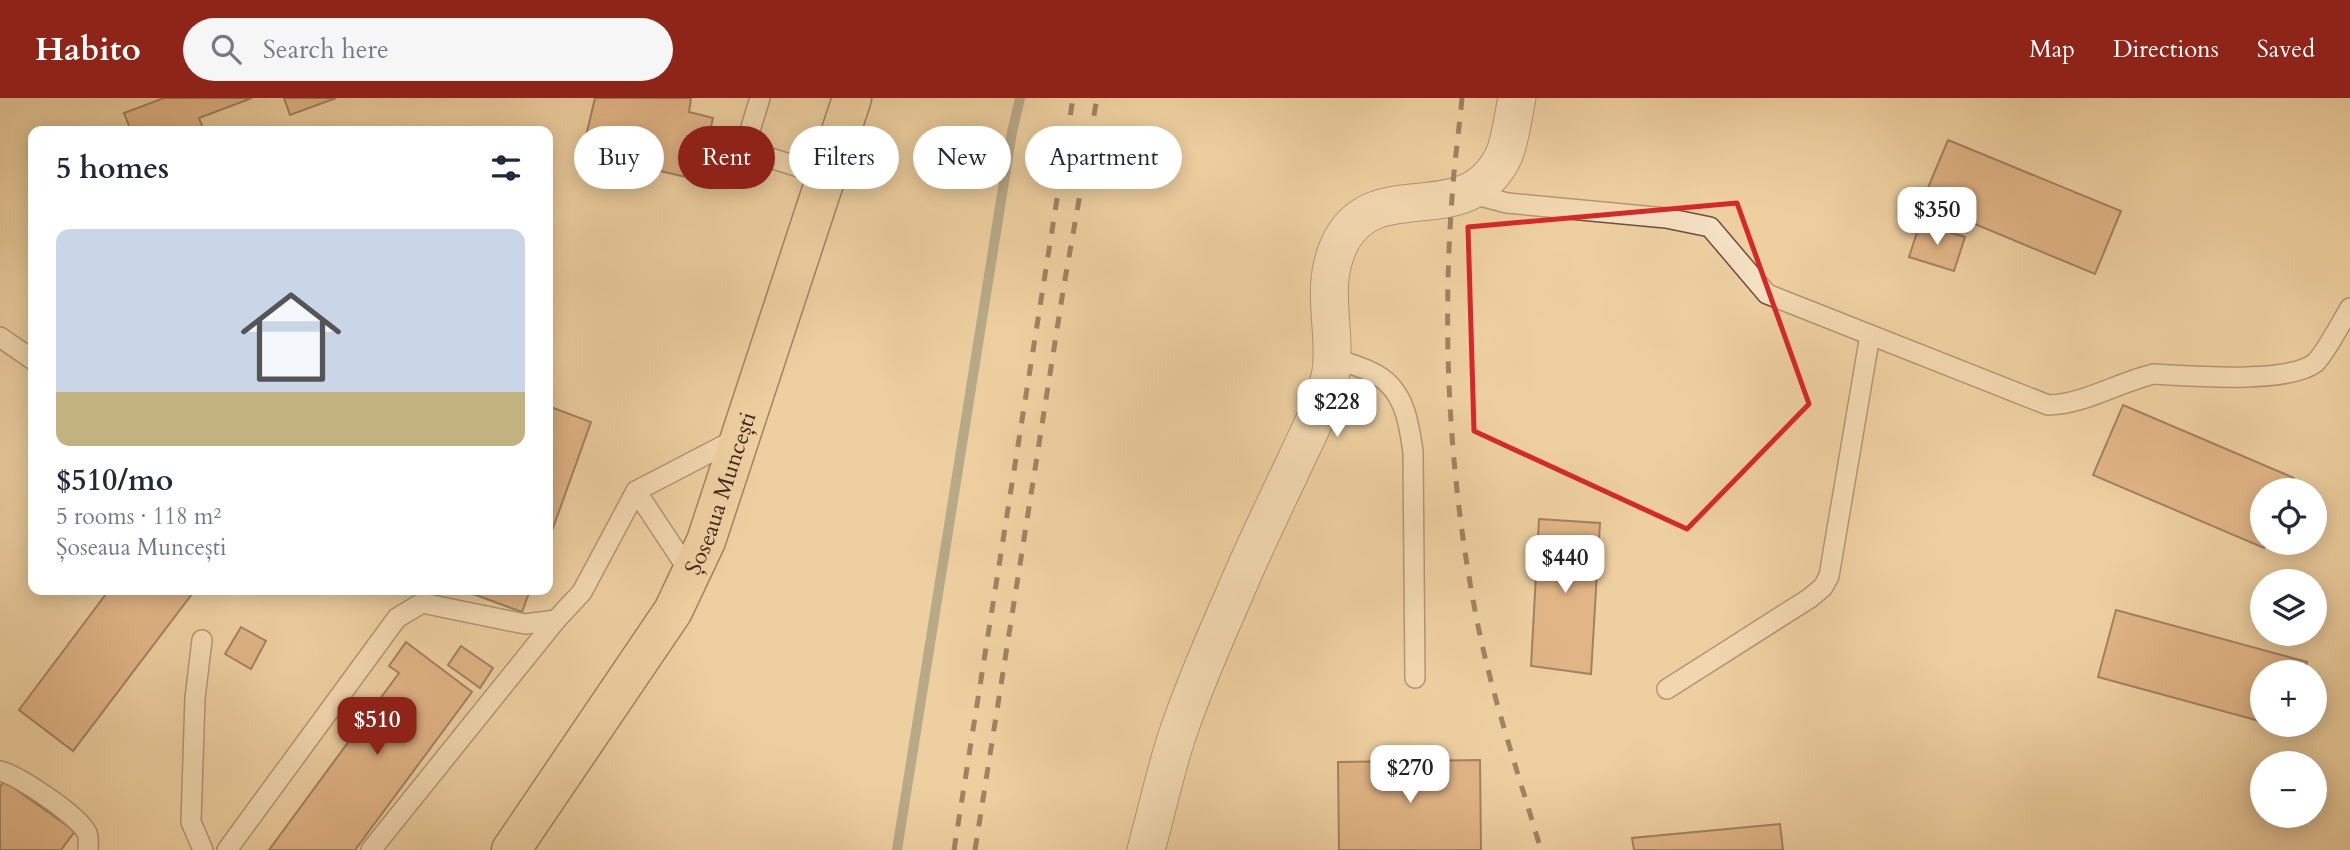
<!DOCTYPE html>
<html lang="en">
<head>
<meta charset="utf-8">
<style>
	body { margin:0; font-family:Cardo,serif; background:#f6f6f7; color:#1f2937; height:100vh; display:flex; flex-direction:column; font-size:26px; white-space:nowrap }
	* { box-sizing:border-box; margin:0 }
	p { font-size:23px; color:#747a83 }
	.icon { flex:none; width:38px; height:38px; fill:none; stroke:currentColor; stroke-width:2; stroke-linecap:round; stroke-linejoin:round }
	.map { position:relative; flex:1; overflow:hidden }
	.details { position:absolute; left:28px; top:28px; width:525px; height:469px; display:flex; flex-direction:column; background:#fff; border-radius:14px; box-shadow:0 4px 18px #0003 }
	.details>* { flex:none }
	.hud { position:absolute; left:574px; top:28px; width:665px; height:63px; display:flex; gap:14px }
	.buttons { position:absolute; left:2250px; top:380px; display:grid; gap:14px }
	.buttons a { display:grid; place-items:center; width:77px; height:77px; border-radius:50%; background:#fff; box-shadow:0 4px 18px #0003; font-size:35px }
	.price { position:absolute; translate:-50% -60px; padding:0 16px; border-radius:14px; background:#fff; color:#222; font-size:23px; line-height:46px; filter:drop-shadow(0 2px 4px #0008) }
	.price::after { content:''; position:absolute; left:50%; top:42px; width:21px; height:16px; margin-left:-10px; background:inherit; clip-path:polygon(0 0,100% 0,50% 100%) }
	.price.on { background:#8f2418; color:#fff }
	ul { padding:0; list-style:none }
	li { display:grid; align-content:center; gap:14px; height:371px; padding:0 28px }
	li+li { border-top:2px solid #e0e1e3 }
	li span { display:grid; place-items:center; height:217px; border-radius:14px; color:#555 }
	li>.icon { margin-inline-start:auto }
	span .icon { width:126px; height:126px; fill:#fffc; stroke-width:1 }
	li b { font-size:30px }
	h2 { display:flex; justify-content:space-between; align-items:center; height:84px; padding:0 28px; font-size:30px }
	.pill { padding:0 24px; border-radius:32px; background:#fff; box-shadow:0 4px 18px #0003; font-size:24px; line-height:63px }
	.pill.on { background:#8f2418; color:#fff }
	header { display:flex; align-items:center; gap:42px; box-sizing:border-box; height:98px; padding:0 35px; background:#8f2418; color:#fff }
	header strong { font-size:33px }
	nav { display:flex; gap:38px; margin-inline-start:auto; font-size:24px }
	.search { width:490px; height:63px; background:#f6f6f7; display:flex; align-items:center; gap:18px; box-sizing:border-box; padding:0 24px; border-radius:38px; color:#747a83; font-size:26px }
	.map>svg:first-child { display:block }
	.lines { fill:none; stroke-linecap:round; stroke-linejoin:round }
	.stream { stroke:#757c6c; stroke-width:10 }
	.building { fill:#d29567; stroke:#40261a; stroke-width:2 }
	.service-casing { stroke:#6c503c; stroke-width:22 }
	.minor-casing { stroke:#6c503c; stroke-width:39 }
	.primary-casing { stroke:#40261a; stroke-width:41 }
	.service { stroke:#f4e0c2; stroke-width:19 }
	.minor { stroke:#f4e0c2; stroke-width:37 }
	.primary { stroke:#eecfa1; stroke-width:38 }
	.rail { stroke:#40261a; stroke-width:5; stroke-dasharray:12 12; stroke-linecap:butt }
	.marked { fill:none; stroke:#d62828; stroke-width:5; stroke-linejoin:round }
	.labels { text-anchor:middle; dominant-baseline:central; stroke-width:7; stroke-linejoin:round; paint-order:stroke }
	.street-label { font-size:23px; fill:#40261a; stroke:#f4e0c2 }
</style>
</head>
<body>
<header>
<strong>Habito</strong>
<div class="search"><svg class="icon" aria-label="search" viewBox="0 0 24 24"><circle cx="10" cy="10" r="6"/><path d="M15 15l6 6"/></svg>Search here</div>
<nav><a>Map</a><a>Directions</a><a>Saved</a></nav>
</header>
<div class="map">
<svg width="2350" height="752" viewBox="0 0 2350 752">
	<rect width="100%" height="100%" fill="#eecfa1"/>
	<filter id="stains"><feTurbulence type="fractalNoise" baseFrequency=".00286" numOctaves="4"/><feColorMatrix values="0 0 0 0 .2 0 0 0 0 .09 0 0 0 0 .02 0 0 0 .5 -.17"/></filter>
	<radialGradient id="worn" r=".72"><stop offset=".6" stop-color="#630" stop-opacity="0"/><stop offset="1" stop-color="#630" stop-opacity=".3"/></radialGradient>
	<g class="lines">
		<path class="stream" d="M897,752l115,-718 8,-34"/>
	</g>
	<g class="building">
		<path d="M164,0h88l-53,20 5,13h-73l-7,-18z"/>
		<path d="M284,0h52l-46,17z"/>
		<path d="M595,0h96l-2,14 24,6 -14,62 -117,-27z"/>
		<path d="M1948,42l173,71 -26,63 -173,-72z"/>
		<path d="M1920,125l45,14 -11,34 -45,-14z"/>
		<path d="M2123,307l171,73 -5,12h-26v52h3l-2,6 -171,-73z"/>
		<path d="M548,308l43,16 -43,120z"/>
		<path d="M1539,421l61,4 -9,151 -60,-8z"/>
		<path d="M109,492h86l-122,161 -54,-41z"/>
		<path d="M462,492h68l-8,22z"/>
		<path d="M2116,512l191,52 -3,10h-41v50l-165,-45z"/>
		<path d="M241,529l25,14 -15,28 -26,-15z"/>
		<path d="M406,544l66,50 -117,158h-86l130,-177 -10,-7z"/>
		<path d="M461,548l32,22 -13,20 -32,-23z"/>
		<path d="M1480,662l1,90h-142l-1,-88z"/>
		<path d="M4,683l71,50 -14,19h-61v-63z"/>
		<path d="M1780,726l3,26h-149l-2,-12z"/>
	</g>
	<g class="lines">
		<g class="service-casing">
			<g id="service">
				<path d="M760,0l-13,42 8,13 72,23"/>
				<path d="M1469,95l38,10 159,15 44,9 57,67 281,111c34,0 71,-23 106,-31 37,2 133,10 161,-11 10,-9 27,-42 35,-55"/>
				<path d="M0,239l33,23"/>
				<path d="M1331,259c15,6 33,10 46,18 28,16 32,49 36,77l2,226"/>
				<path d="M636,393l55,83"/>
				<path d="M202,542l-7,58 -4,124 12,28"/>
				<path d="M1667,591l143,-91 13,-11 6,-11 41,-241"/>
				<path d="M0,673c18,4 79,45 87,62 2,5 1,12 1,17"/>
				<path d="M227,752l170,-232 25,-15 103,21 31,-4 26,-28 54,-101 102,-53"/>
				<path d="M371,752l185,-230"/>
			</g>
		</g>
		<g class="minor-casing">
			<path id="minor" d="M1146,752c11,-39 19,-79 32,-117 16,-47 36,-93 56,-138 19,-46 41,-90 62,-135 8,-17 17,-35 24,-53 4,-11 9,-24 11,-35 6,-45 -13,-86 10,-131 37,-69 126,-7 163,-86 7,-17 9,-39 13,-57"/>
		</g>
		<g class="primary-casing">
			<g id="primary">
				<path id="s1" d="M511,752l162,-239 33,-70 146,-443"/>
			</g>
		</g>
		<use href="#service" class="service"/>
		<use href="#minor" class="minor"/>
		<use href="#primary" class="primary"/>
		<g class="rail">
			<path d="M1462,0c-3,33 -8,67 -10,100 -10,135 -3,274 22,407 15,83 43,164 67,245"/>
			<path d="M954,752l119,-752"/>
			<path d="M975,752l89,-565 33,-187"/>
		</g>
	</g>
	<path d="M0 0H2350V752H0ZM1737,105l72,201 -122,125 -213,-98 -6,-204z" fill="#eecfa1" fill-opacity=".55" fill-rule="evenodd"/>
	<path class="marked" d="M1737,105l72,201 -122,125 -213,-98 -6,-204z"/>
	<g class="labels">
		<g class="street-label">
			<text stroke="none"><textPath href="#s1" startOffset="416">Șoseaua Muncești</textPath></text>
		</g>
	</g>
	<rect width="100%" height="100%" filter="url(#stains)"/>
	<rect width="100%" height="100%" fill="url(#worn)"/>
</svg>
<div class="buttons">
<a><svg class="icon" aria-label="locate" viewBox="0 0 24 24"><circle cx="12" cy="12" r="6"/><path d="M12 2v4M12 18v4M2 12h4M18 12h4"/></svg></a>
<a><svg class="icon" aria-label="layers" viewBox="0 0 24 24"><path d="M12 4l9 5-9 5-9-5zM3 14l9 5 9-5"/></svg></a>
<a>+</a>
<a>−</a>
</div>
<b class="price" style="left:1937px;top:149px">$350</b>
<b class="price" style="left:1337px;top:341px">$228</b>
<b class="price" style="left:1565px;top:497px">$440</b>
<b class="price on" style="left:377px;top:659px">$510</b>
<b class="price" style="left:1410px;top:707px">$270</b>
<div class="hud">
<a class="pill">Buy</a>
<a class="pill on">Rent</a>
<a class="pill">Filters</a>
<a class="pill">New</a>
<a class="pill">Apartment</a>
</div>
<section class="details">
<h2>5 homes<svg class="icon" aria-label="filters" viewBox="0 0 24 24"><path d="M4 7h16M4 17h16"/><circle cx="9" cy="7" r="2"/><circle cx="15" cy="17" r="2"/></svg></h2>
<ul>
<li><span style="background:linear-gradient(#c9d6e8 75%,#c2b280 0)"><svg class="icon" aria-label="home" viewBox="0 0 24 24"><path d="M3 11l9-7 9 7M6 9v11h12V9"/></svg></span><div><b>$510/mo</b><p>5 rooms · 118 m²</p><p>Șoseaua Muncești</p></div></li>
</ul>
</section>
</div>
</body>
</html>
